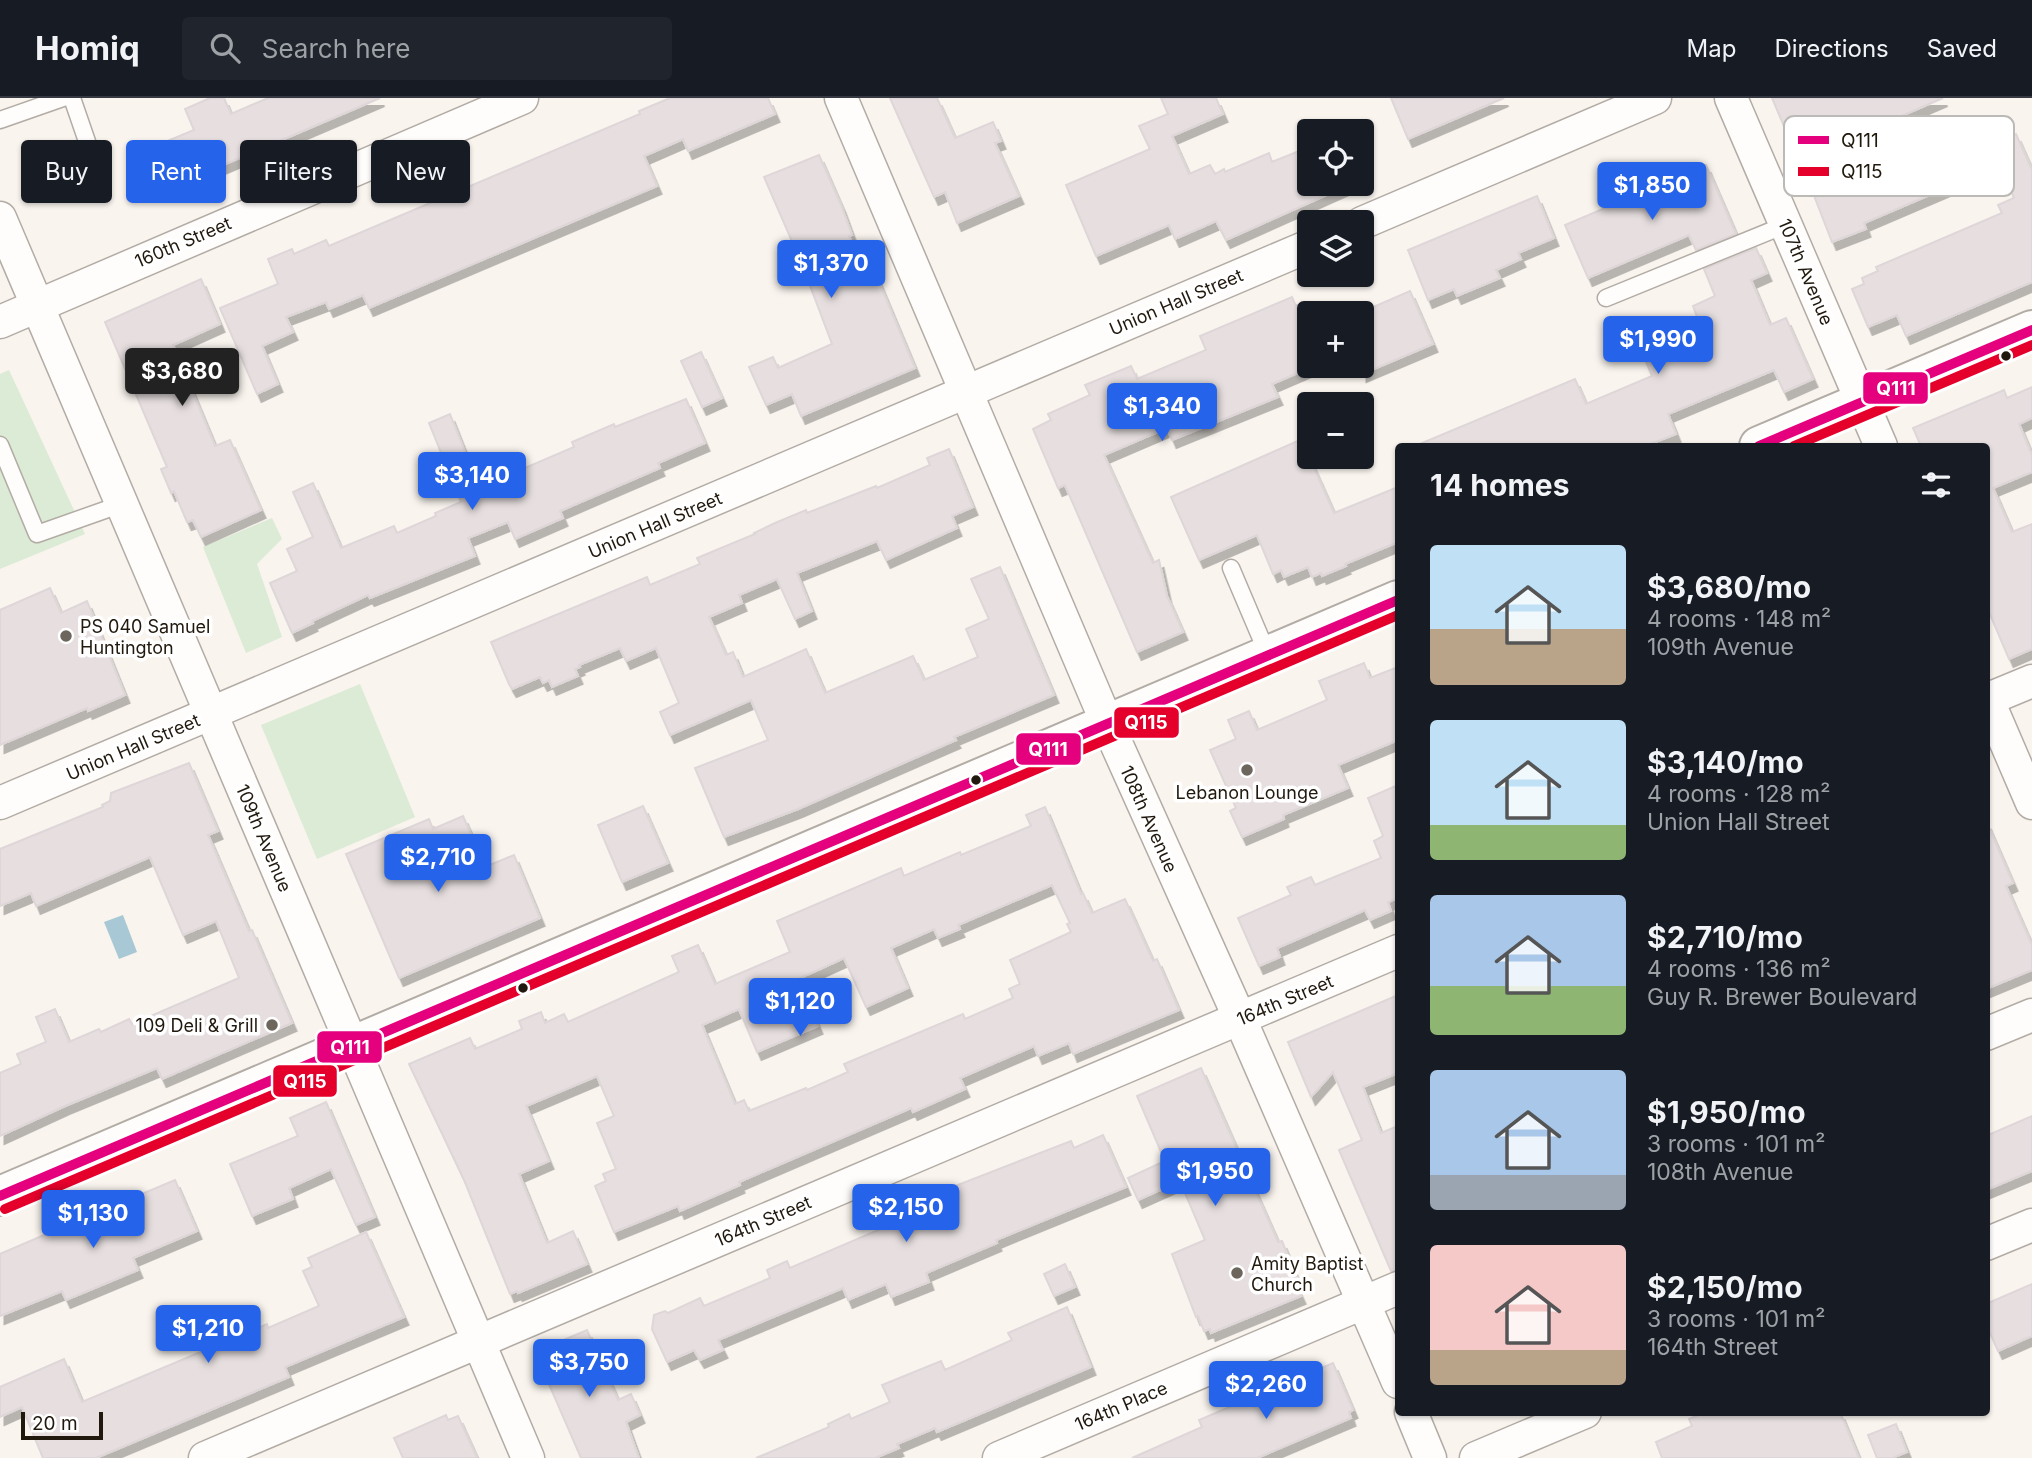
<!DOCTYPE html>
<html lang="en">
<head>
<meta charset="utf-8">
<style>
	body { margin:0; font-family:Inter,sans-serif; background:#20242c; color:#f1f3f6; height:100vh; display:flex; flex-direction:column; font-size:26px; white-space:nowrap }
	* { box-sizing:border-box; margin:0 }
	p { font-size:23px; color:#9ea1a6 }
	.icon { flex:none; width:38px; height:38px; fill:none; stroke:currentColor; stroke-width:2; stroke-linecap:round; stroke-linejoin:round }
	.map { position:relative; flex:1; overflow:hidden }
	.details { position:absolute; left:1395px; top:345px; width:595px; height:973px; display:flex; flex-direction:column; background:#171b24; border-radius:7px; box-shadow:0 2px 5px #0004 }
	.details>* { flex:none }
	.banner { position:absolute; left:21px; top:42px; width:665px; height:63px; display:flex; gap:14px }
	.fabs { position:absolute; left:1297px; top:21px; display:grid; gap:14px }
	.fabs a { display:grid; place-items:center; width:77px; height:77px; border-radius:7px; background:#171b24; box-shadow:0 2px 5px #0004; font-size:35px }
	.scale { position:absolute; left:21px; bottom:18px; width:82px; box-sizing:border-box; padding-left:7px; border:4px solid #21190e; border-top:0; font-size:19px; line-height:24px; white-space:nowrap; color:#21190e; -webkit-text-stroke:5px #fff; paint-order:stroke }
	.price { position:absolute; translate:-50% -60px; padding:0 16px; border-radius:7px; background:#2563eb; color:#fff; font-size:23px; line-height:46px; filter:drop-shadow(0 2px 4px #0008) }
	.price::after { content:''; position:absolute; left:50%; top:42px; width:21px; height:16px; margin-left:-10px; background:inherit; clip-path:polygon(0 0,100% 0,50% 100%) }
	.price.selected { background:#222; color:#fff }
	ul { padding:0; list-style:none }
	li { display:flex; align-items:center; gap:21px; height:175px; padding:0 35px }
	li span { display:grid; place-items:center; flex:none; width:196px; height:140px; border-radius:7px; color:#555 }
	li>.icon { margin-inline-start:auto }
	span .icon { width:84px; height:84px; fill:#fffc; stroke-width:1 }
	li b { font-size:30px }
	h2 { display:flex; justify-content:space-between; align-items:center; height:84px; padding:0 35px; font-size:30px }
	.pill { padding:0 24px; border-radius:7px; background:#171b24; box-shadow:0 2px 5px #0004; font-size:24px; line-height:63px }
	.pill.selected { background:#2563eb; color:#fff }
	header { display:flex; align-items:center; gap:42px; box-sizing:border-box; height:98px; padding:0 35px; background:#171b24; border-bottom:2px solid #363941 }
	header strong { font-size:33px }
	nav { display:flex; gap:38px; margin-inline-start:auto; font-size:24px }
	.search { width:490px; height:63px; background:#20242c; display:flex; align-items:center; gap:18px; box-sizing:border-box; padding:0 24px; border-radius:7px; color:#9ea1a6; font-size:26px }
	.map>svg:first-child { display:block }
	.green { fill:#dbebd5 }
	.water { fill:#a8c8d5 }
	.building { fill:#e6dedf; stroke:#ded6d8; stroke-width:2; fill-rule:evenodd; filter:url(#shadow) }
	.lines { fill:none; stroke-linecap:round; stroke-linejoin:round }
	.lane-casing { stroke:#b3aca5; stroke-width:19 }
	.street-casing { stroke:#b3aca5; stroke-width:35 }
	.secondary-casing { stroke:#b3aca5; stroke-width:42 }
	.lane { stroke:#fefdfc; stroke-width:16 }
	.street { stroke:#fefdfc; stroke-width:32 }
	.secondary { stroke:#fefdfc; stroke-width:38 }
	.bus-1-casing { stroke:#fff; stroke-width:16 }
	.bus-2-casing { stroke:#fff; stroke-width:16 }
	.bus-1 { stroke:#e5007d; stroke-width:10 }
	.bus-2 { stroke:#e4002b; stroke-width:10 }
	.bus-dot { fill:#21190e; stroke:#fff; stroke-width:2.5 }
	.poi-dot { fill:#6d665c; stroke:#fff; stroke-width:2.5 }
	.labels { text-anchor:middle; dominant-baseline:central; stroke-width:7; stroke-linejoin:round; paint-order:stroke }
	.street-label { font-size:18px; fill:#21190e; stroke:#fff }
	.poi-label { font-size:18px; fill:#21190e; stroke:#fff; text-anchor:start }
	.key { fill:#fff; stroke:#bcbab7; stroke-width:2 }
	.key-label { font-size:19px; fill:#21190e }
	.line-badge { stroke:#fff; stroke-width:2.5 }
	.badge-label { font-size:19px; text-anchor:middle; font-weight:bold; fill:#fff }
</style>
</head>
<body>
<header>
<strong>Homiq</strong>
<div class="search"><svg class="icon" aria-label="search" viewBox="0 0 24 24"><circle cx="10" cy="10" r="6"/><path d="M15 15l6 6"/></svg>Search here</div>
<nav><a>Map</a><a>Directions</a><a>Saved</a></nav>
</header>
<div class="map">
<svg width="2032" height="1360" viewBox="0 0 2032 1360">
	<defs>
		<filter id="shadow"><feDropShadow dx="4.5" dy="8" stdDeviation="0" flood-color="#0004"/></filter>
	</defs>
	<rect width="100%" height="100%" fill="#f9f4ee"/>
	<g class="green">
		<path d="M9,272l76,164 -85,35v-195z"/>
		<path d="M272,420l10,21 -25,25 25,73 -36,16 -43,-106z"/>
		<path d="M360,586l55,133 -98,42 -56,-134z"/>
	</g>
	<path class="water" d="M123,817l14,37 -18,7 -15,-37z"/>
	<g class="building">
		<path d="M210,0h14l7,16 37,-16h112l-185,79 -1,-2 -18,7 -16,-38 34,-14 -9,-21z"/>
		<path d="M670,0h98l7,16 -87,37 -5,-12 -39,17 13,30 -288,122 -6,-13 -34,14 -3,-7 -40,15 7,15 -31,14 16,38 -21,10 -37,-86 58,-24 -10,-25 24,-10 2,5 32,-14 3,6 311,-132 -1,-3z"/>
		<path d="M890,0h47l18,40 38,-16 8,19 -6,2 24,53 -62,27 -12,-31 -11,5z"/>
		<path d="M1161,0h55l7,16 -51,22 17,38 21,-9 5,9 9,-5 1,3 44,-19 3,9 32,-13 5,12v23h42l-125,56 -10,-19 -41,18 -6,-14 -73,31 -30,-71 84,-36 -11,-23 29,-12z"/>
		<path d="M1391,0h113l-96,41z"/>
		<path d="M1772,0h171l-42,18 1,5 -3,1 22,52 23,-10 9,21 -89,38 2,6 -34,13 -19,-49 75,-31 -19,-44 -75,32z"/>
		<path d="M2016,36l16,36v112l-126,54 -9,-21 -29,12 -16,-38 12,-5 -2,-6 16,-7 -2,-4 126,-54 -4,-8 16,-7 -22,-54z"/>
		<path d="M819,57l22,50 11,30 -3,1 16,38 9,-4 41,98 -114,48 -9,-22 -26,11 -17,-38 24,-10 5,11 54,-24 -31,-82 -37,-85z"/>
		<path d="M1706,67l30,69 -40,16 -7,-15 -101,43 -23,-53z"/>
		<path d="M1537,98l17,42 -36,15 3,6 -25,11 4,8 -43,18 -3,-7 -26,11 -20,-50z"/>
		<path d="M1756,150l11,25 -16,7 19,45 16,-7 27,61 -29,13 -10,-22 -106,44 8,20 -31,12h-230l160,-67 11,25 66,-28 -11,-26 59,-25 -7,-19 22,-10 -11,-27z"/>
		<path d="M201,181l19,45 -47,21 42,101 15,-6 31,70 -60,27 -8,-17 -6,2 -13,-31 -3,2 -10,-24 6,-2 -62,-145z"/>
		<path d="M1410,193l23,53 -71,30v-62z"/>
		<path d="M1292,199l17,40v31l-37,16 6,13 -106,43 -5,-12 -63,27 49,108 6,-3 8,36 16,36 -46,20 -72,-167 -7,3 -25,-59 18,-9 -3,-6 42,-19 -5,-10 46,-19 6,13 69,-29 -6,-14z"/>
		<path d="M701,254l21,46 -20,9 -21,-46z"/>
		<path d="M2032,289v31l-13,6 13,31v17l-39,16 19,44 20,-8v125l-23,10 -23,-54v-159h-65l-8,-18 91,-38 3,8z"/>
		<path d="M686,301l19,44 -47,20 2,5 -100,43 3,7 -48,21 -7,-17 -40,16 7,18 -105,42 -2,-3 -56,26 1,2 -21,10 -22,-50 27,-12 -10,-22 26,-12 -20,-45 20,-9 28,65 53,-22 3,7 39,-17 -1,-3 26,-11 -32,-79 21,-9 30,76 41,-19 -1,-1 54,-23 -2,-5 42,-18 1,3z"/>
		<path d="M1309,338v21l25,56 64,-26v55l-53,22 1,2 -24,10 -1,-3 -9,4 -4,-10 -24,10 -3,-7 -8,4 -16,-39 -58,25 -28,-63z"/>
		<path d="M949,351l24,58 -21,9 5,12 -71,32 -9,-19 -80,32 15,38 -17,8 -18,-40 -38,16 3,8 -33,14 17,38 7,-3 10,25 63,-28 19,44 88,-37 11,24 54,-23 -12,-28 23,-10 -18,-40 29,-12 54,128 -100,42 2,3 -158,69 -74,28 -29,-69 73,-28 -17,-40 -81,35 -10,-23 19,-9 -23,-55 -30,13 -6,-13 -41,17 1,2 -5,2 3,7 -26,11 -3,-7 -6,3 -3,-6 -28,12 -3,-5 -18,-42 156,-65 3,8 50,-21 -3,-6 58,-24 -1,-1 21,-10 31,-13 1,3 69,-27 1,2 53,-23 -3,-7z"/>
		<path d="M50,490l11,25 26,-12 38,94 -37,16 -1,-3 -87,37v-135z"/>
		<path d="M1364,565l6,15 28,-11v73l-60,25 10,23 -65,27 1,4 -42,18 -12,-26 6,-3 -26,-58 26,-11 -8,-19 21,-9 8,19 70,-30 -8,-19z"/>
		<path d="M189,665l29,68 -10,4 41,96 3,-1 40,93 -130,56 -5,-11 -92,38 -65,30v-63l21,-9 -4,-10 29,-12 -10,-25 19,-8 14,33 30,-13 2,3 28,-13 3,5 107,-46 -23,-57 -33,14 -33,-78 -114,49 -5,-13 -31,13v-57l103,-42 -1,-2 8,-4 1,-8z"/>
		<path d="M1398,687v113l-10,4 3,9 -21,9 -5,-10 -88,38 3,9 -21,9 -21,-48 53,-23 -4,-8 24,-10 4,8 66,-27 -7,-17 9,-5 -15,-38z"/>
		<path d="M643,708l25,57 -46,19 -24,-57z"/>
		<path d="M1045,709l36,87 2,-1 9,20 33,-14 28,62 4,-2 22,51 -106,44 -4,-11 -31,13 -4,-10 -74,32 5,11 -52,23 -2,-4 -172,74 1,3 -60,26 -2,-5 -64,26 -19,-46 11,-5 -3,-7 13,-5 -19,-46 17,-7 -17,-40 -71,30 23,55 -30,13 28,69 26,-12 14,33 -69,29 -1,-2 -7,3 -46,-114 -55,-116 61,-26 5,11 47,-20 -3,-8 22,-9 4,11 19,-9 4,8 111,-50 -7,-16 26,-11 17,39 75,-32 -13,-31 124,-53 3,8 56,-24 1,3 70,-29 -5,-11zM1052,787l18,38 -3,1 4,8 -61,28 10,24 -11,5 4,9 -48,21 -2,-5 -119,50 4,8 -41,18 -1,-2 -57,23 -5,-11 -9,4 -33,-79 37,-16 18,43 61,-26 -20,-47 46,-21 22,49 42,-19 -17,-40 43,-19 4,9 22,-9 -2,-4z"/>
		<path d="M463,718l22,51 29,-12 26,63 -141,60 -53,-124 83,-35 4,10z"/>
		<path d="M1986,723l27,62 -7,3 26,59v25l-46,19z"/>
		<path d="M1398,897v78l-35,14 18,46 17,-7v144l-7,1 -52,-121 23,-10 -29,-68 -22,25 -23,-55z"/>
		<path d="M1201,970l77,174 4,-1 17,42 -3,2 5,11 -90,37 -1,-4 -6,2 -6,-15 -2,1 -24,-63 33,-14 -25,-59 -42,19 -10,-22 37,-17 -28,-65z"/>
		<path d="M326,1004l49,115 -19,8 -25,-56 -42,19 4,11 -41,17 -22,-52 68,-28 -8,-18z"/>
		<path d="M2032,1018v55l-46,19v-54z"/>
		<path d="M1103,1037l23,52 -130,53 1,3 -71,30 3,9 -38,15 -5,-13 -38,16 -5,-12 -125,52 5,10 -23,10 -6,-10 -27,12 -15,-33 2,-14 11,-4 3,2 32,-15 4,8 66,-28 -3,-8 20,-9 3,7 93,-40 -3,-8 41,-16 -2,-4 152,-59 3,7z"/>
		<path d="M175,1082l22,51 -64,27 5,12 -72,30 -4,-9 -62,25v-62l56,-24 -1,-3 22,-9 3,10 43,-17 -3,-8z"/>
		<path d="M366,1134l38,85 -119,50 4,10 -193,81h-53l-21,-51 -22,10v-30l64,-28 18,43 185,-78 1,4 51,-22 -16,-35 9,-4 -4,-9z"/>
		<path d="M1065,1166l10,23 -21,9 -10,-22z"/>
		<path d="M2032,1186v52l-34,15 -12,-27v-20z"/>
		<path d="M1067,1209l24,60 -154,65 -2,-4 -38,16 2,4 -24,10h-119l73,-31 -1,-3 21,-10 2,5 39,-17 -8,-17 59,-24 4,9 67,-30 -4,-7z"/>
		<path d="M587,1232l31,70 13,-6 9,21 -14,7 13,36h-58l-46,-106z"/>
		<path d="M1333,1265l20,47 -4,2 2,6 -94,40h-125l70,-31 -3,-7z"/>
		<path d="M1705,1314h135l19,46h-197l-6,-16 36,-16 -3,-7z"/>
		<path d="M446,1317l2,5 10,-4 19,42h-74l-9,-20z"/>
		<path d="M1896,1326l11,28 -15,6h-15l-9,-23z"/>
	</g>
	<g class="lines">
		<g class="lane-casing">
			<g id="lane">
				<path d="M72,0l29,84"/>
				<path d="M0,22l63,-22"/>
				<path d="M1606,200l179,-73"/>
				<path d="M0,347l37,89 85,-30"/>
				<path d="M1231,470l37,87"/>
			</g>
		</g>
		<g class="street-casing">
			<g id="street">
				<path d="M841,0l266,625 133,296 158,363"/>
				<path d="M1731,0l150,348"/>
				<path d="M0,120l528,1240"/>
				<path d="M1362,125l293,-125"/>
				<path d="M0,224l522,-224"/>
				<path d="M1986,598l46,107"/>
				<path d="M1986,602l46,-19"/>
				<path d="M0,705l1309,-557"/>
				<path d="M1986,936l46,-19"/>
				<path d="M1986,1146l46,-19"/>
				<path d="M1411,1314l19,46"/>
				<path d="M205,1360l1193,-507"/>
				<path d="M999,1360l399,-170"/>
				<path d="M1476,1360l109,-46"/>
			</g>
		</g>
		<g class="secondary-casing">
			<g id="secondary">
				<path d="M1759,348l273,-116"/>
				<path d="M0,1098l1398,-596"/>
			</g>
		</g>
		<use href="#lane" class="lane"/>
		<use href="#street" class="street"/>
		<use href="#secondary" class="secondary"/>
		<g class="bus-1-casing">
			<g id="bus-1">
				<path d="M1759,348l273,-116"/>
				<path d="M0,1098l1398,-596"/>
			</g>
		</g>
		<g class="bus-2-casing">
			<g id="bus-2">
				<path d="M1794,348l238,-101"/>
				<path d="M5,1111l1393,-594"/>
			</g>
		</g>
		<use href="#bus-1" class="bus-1"/>
		<use href="#bus-2" class="bus-2"/>
	</g>
	<g class="bus-dot">
		<circle cx="2006" cy="258" r="6"/>
		<circle cx="976" cy="682" r="6"/>
		<circle cx="523" cy="890" r="6"/>
	</g>
	<g class="poi-dot">
		<circle cx="66" cy="538" r="7"/>
		<circle cx="1247" cy="672" r="7"/>
		<circle cx="272" cy="927" r="7"/>
		<circle cx="1237" cy="1175" r="7"/>
	</g>
	<g class="labels">
		<g class="street-label">
			<text transform="translate(183 144) rotate(-23)">160th Street</text>
			<text transform="translate(1806 174) rotate(67)">107th Avenue</text>
			<text transform="translate(1176 204) rotate(-23)">Union Hall Street</text>
			<text transform="translate(655 427) rotate(-23)">Union Hall Street</text>
			<text transform="translate(133 649) rotate(-23)">Union Hall Street</text>
			<text transform="translate(1149 721) rotate(66)">108th Avenue</text>
			<text transform="translate(264 740) rotate(67)">109th Avenue</text>
			<text transform="translate(1285 902) rotate(-23)">164th Street</text>
			<text transform="translate(763 1123) rotate(-23)">164th Street</text>
			<text transform="translate(1121 1308) rotate(-23)">164th Place</text>
		</g>
		<g class="poi-label">
			<text x="80" y="528">PS 040 Samuel<tspan x="80" dy="21">Huntington</tspan></text>
			<text x="1247" y="694" text-anchor="middle">Lebanon Lounge</text>
			<text x="258" y="927" text-anchor="end">109 Deli &amp; Grill</text>
			<text x="1251" y="1165">Amity Baptist<tspan x="1251" dy="21">Church</tspan></text>
		</g>
	</g>
	<rect x="1784" y="18" width="230" height="80" rx="10" class="key"/>
	<rect x="1798" y="38" width="31" height="8" fill="#e5007d"/>
	<rect x="1798" y="69" width="31" height="9" fill="#e4002b"/>
	<g class="key-label">
		<text x="1841" y="49">Q111</text>
		<text x="1841" y="80">Q115</text>
	</g>
	<g class="line-badge">
		<rect x="1862" y="273" width="67" height="34" rx="7" fill="#e5007d"/>
		<rect x="1113" y="608" width="67" height="33" rx="7" fill="#e4002b"/>
		<rect x="1015" y="634" width="67" height="34" rx="7" fill="#e5007d"/>
		<rect x="316" y="932" width="67" height="34" rx="7" fill="#e5007d"/>
		<rect x="272" y="966" width="66" height="34" rx="7" fill="#e4002b"/>
	</g>
	<g class="badge-label">
		<text x="1896" y="297">Q111</text>
		<text x="1146" y="631">Q115</text>
		<text x="1048" y="658">Q111</text>
		<text x="350" y="956">Q111</text>
		<text x="305" y="990">Q115</text>
	</g>
</svg>
<div class="fabs">
<a><svg class="icon" aria-label="locate" viewBox="0 0 24 24"><circle cx="12" cy="12" r="6"/><path d="M12 2v4M12 18v4M2 12h4M18 12h4"/></svg></a>
<a><svg class="icon" aria-label="layers" viewBox="0 0 24 24"><path d="M12 4l9 5-9 5-9-5zM3 14l9 5 9-5"/></svg></a>
<a>+</a>
<a>−</a>
</div>
<div class="scale">20 m</div>
<b class="price" style="left:1652px;top:124px">$1,850</b>
<b class="price" style="left:831px;top:202px">$1,370</b>
<b class="price" style="left:1658px;top:278px">$1,990</b>
<b class="price selected" style="left:182px;top:310px">$3,680</b>
<b class="price" style="left:1162px;top:345px">$1,340</b>
<b class="price" style="left:472px;top:414px">$3,140</b>
<b class="price" style="left:438px;top:796px">$2,710</b>
<b class="price" style="left:800px;top:940px">$1,120</b>
<b class="price" style="left:1215px;top:1110px">$1,950</b>
<b class="price" style="left:906px;top:1146px">$2,150</b>
<b class="price" style="left:93px;top:1152px">$1,130</b>
<b class="price" style="left:208px;top:1267px">$1,210</b>
<b class="price" style="left:589px;top:1301px">$3,750</b>
<b class="price" style="left:1266px;top:1323px">$2,260</b>
<div class="banner">
<a class="pill">Buy</a>
<a class="pill selected">Rent</a>
<a class="pill">Filters</a>
<a class="pill">New</a>
</div>
<section class="details">
<h2>14 homes<svg class="icon" aria-label="filters" viewBox="0 0 24 24"><path d="M4 7h16M4 17h16"/><circle cx="9" cy="7" r="2"/><circle cx="15" cy="17" r="2"/></svg></h2>
<ul>
<li><span style="background:linear-gradient(#bfe0f5 60%,#b9a48a 0)"><svg class="icon" aria-label="home" viewBox="0 0 24 24"><path d="M3 11l9-7 9 7M6 9v11h12V9"/></svg></span><div><b>$3,680/mo</b><p>4 rooms · 148 m²</p><p>109th Avenue</p></div></li>
<li><span style="background:linear-gradient(#bfe0f5 75%,#8fb573 0)"><svg class="icon" aria-label="home" viewBox="0 0 24 24"><path d="M3 11l9-7 9 7M6 9v11h12V9"/></svg></span><div><b>$3,140/mo</b><p>4 rooms · 128 m²</p><p>Union Hall Street</p></div></li>
<li><span style="background:linear-gradient(#a9c7e8 65%,#8fb573 0)"><svg class="icon" aria-label="home" viewBox="0 0 24 24"><path d="M3 11l9-7 9 7M6 9v11h12V9"/></svg></span><div><b>$2,710/mo</b><p>4 rooms · 136 m²</p><p>Guy R. Brewer Boulevard</p></div></li>
<li><span style="background:linear-gradient(#a9c7e8 75%,#9aa5b1 0)"><svg class="icon" aria-label="home" viewBox="0 0 24 24"><path d="M3 11l9-7 9 7M6 9v11h12V9"/></svg></span><div><b>$1,950/mo</b><p>3 rooms · 101 m²</p><p>108th Avenue</p></div></li>
<li><span style="background:linear-gradient(#f6c9c9 75%,#b9a48a 0)"><svg class="icon" aria-label="home" viewBox="0 0 24 24"><path d="M3 11l9-7 9 7M6 9v11h12V9"/></svg></span><div><b>$2,150/mo</b><p>3 rooms · 101 m²</p><p>164th Street</p></div></li>
</ul>
</section>
</div>
</body>
</html>
